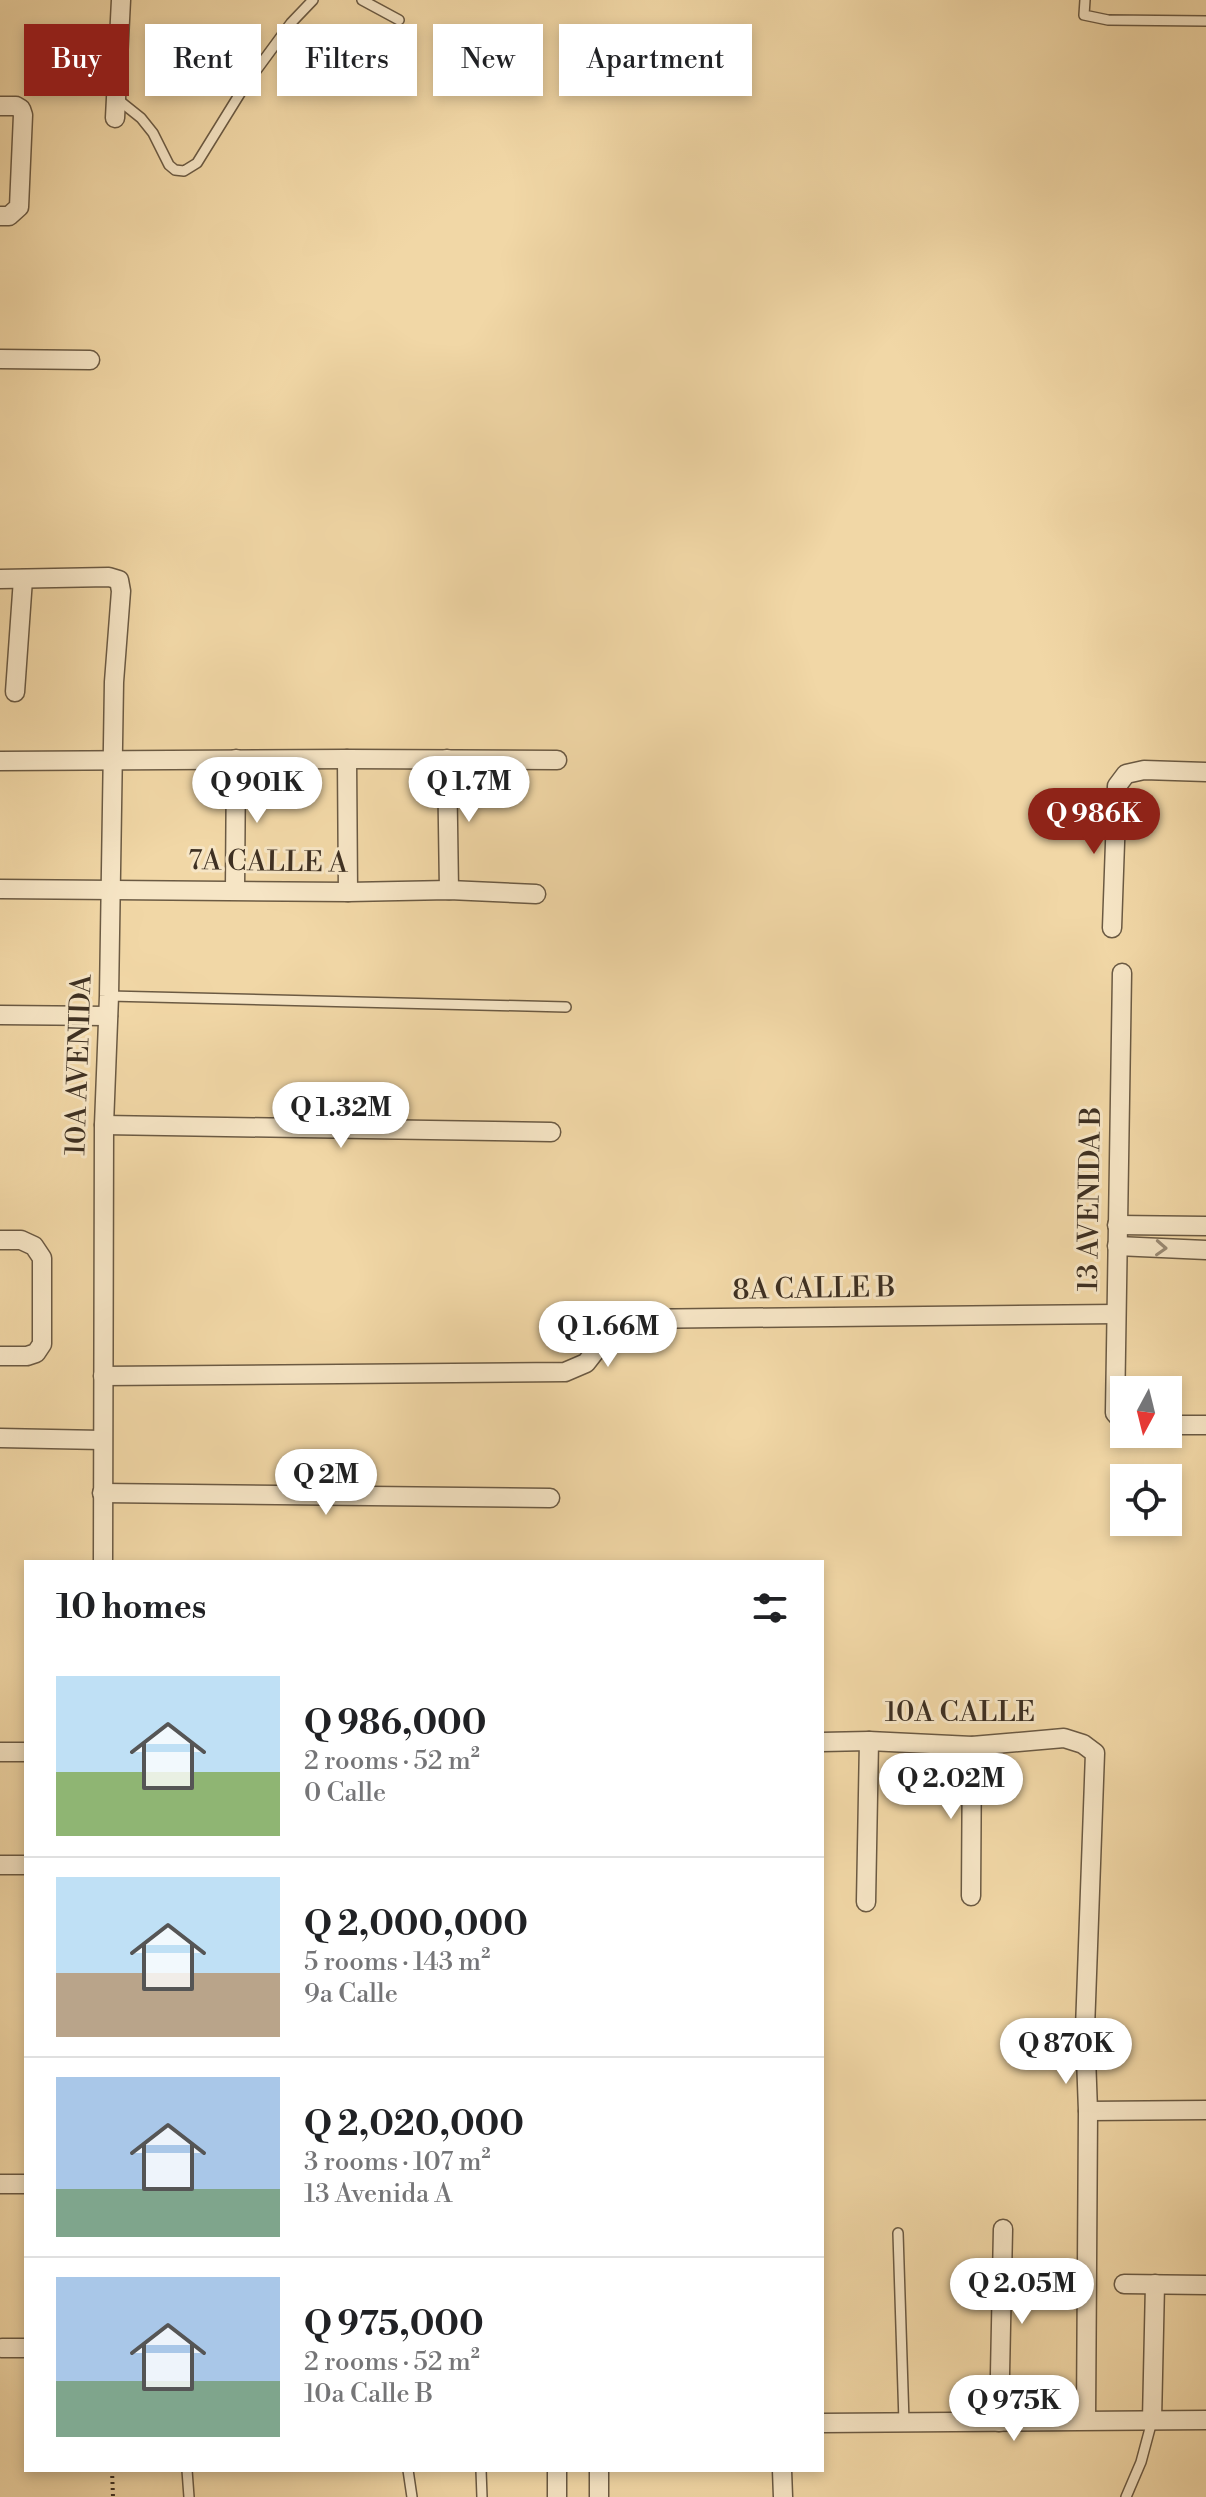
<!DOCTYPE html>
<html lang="en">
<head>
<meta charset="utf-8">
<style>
	body { margin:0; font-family:"Libre Bodoni",serif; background:#f6f6f6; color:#202124; height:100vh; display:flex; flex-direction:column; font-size:30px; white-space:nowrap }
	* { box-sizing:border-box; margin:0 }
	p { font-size:26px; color:#757577 }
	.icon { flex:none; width:44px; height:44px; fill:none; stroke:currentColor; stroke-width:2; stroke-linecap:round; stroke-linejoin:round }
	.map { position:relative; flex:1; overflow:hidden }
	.details { position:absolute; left:24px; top:1560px; width:800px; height:912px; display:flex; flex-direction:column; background:#fff; border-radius:0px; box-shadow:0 4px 12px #0003 }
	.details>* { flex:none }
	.banner { position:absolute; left:24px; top:24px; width:800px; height:72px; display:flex; gap:16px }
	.needle { width:52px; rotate:187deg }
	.controls { position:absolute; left:1110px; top:1376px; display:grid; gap:16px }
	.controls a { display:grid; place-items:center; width:72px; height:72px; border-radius:0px; background:#fff; box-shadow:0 4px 12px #0003; font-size:40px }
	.price { position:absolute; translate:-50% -68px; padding:0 18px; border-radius:28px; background:#fff; color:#222; font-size:26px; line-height:52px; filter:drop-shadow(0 2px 4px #0008) }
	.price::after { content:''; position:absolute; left:50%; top:48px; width:24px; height:18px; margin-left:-12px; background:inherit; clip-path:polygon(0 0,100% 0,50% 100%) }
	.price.current { background:#8f2418; color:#fff }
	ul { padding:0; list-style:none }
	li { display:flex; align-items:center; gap:24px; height:200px; padding:0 32px }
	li+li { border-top:2px solid #e0e0e0 }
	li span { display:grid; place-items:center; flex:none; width:224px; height:160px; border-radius:0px; color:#555 }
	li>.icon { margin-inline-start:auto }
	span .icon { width:96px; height:96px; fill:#fffc; stroke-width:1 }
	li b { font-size:34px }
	h2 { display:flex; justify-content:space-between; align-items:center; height:96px; padding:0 32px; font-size:34px }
	.tag { padding:0 28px; border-radius:0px; background:#fff; box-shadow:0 4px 12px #0003; font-size:28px; line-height:72px }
	.tag.current { background:#8f2418; color:#fff }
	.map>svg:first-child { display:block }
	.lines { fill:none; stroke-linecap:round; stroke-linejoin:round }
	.service-casing { stroke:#6b5a43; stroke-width:12 }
	.minor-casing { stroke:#6b5a43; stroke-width:21 }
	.path { stroke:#3e3022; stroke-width:4; stroke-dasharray:2 4; stroke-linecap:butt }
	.service { stroke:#f6e5c5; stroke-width:9 }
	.minor { stroke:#f6e5c5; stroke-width:18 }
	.oneway { stroke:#9a8a74 }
	.labels { text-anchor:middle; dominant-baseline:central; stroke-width:6; stroke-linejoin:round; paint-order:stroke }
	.street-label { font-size:28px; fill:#3e3022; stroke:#f6e5c5 }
</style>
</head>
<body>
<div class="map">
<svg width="1206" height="2497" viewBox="0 0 1206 2497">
	<rect width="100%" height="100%" fill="#f1d7a6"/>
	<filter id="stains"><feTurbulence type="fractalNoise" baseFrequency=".0025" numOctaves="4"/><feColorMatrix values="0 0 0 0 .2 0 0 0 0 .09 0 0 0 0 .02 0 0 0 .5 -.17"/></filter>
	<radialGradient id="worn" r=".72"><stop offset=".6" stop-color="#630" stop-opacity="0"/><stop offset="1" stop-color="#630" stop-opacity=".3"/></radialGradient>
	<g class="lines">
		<g class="service-casing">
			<g id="service">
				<path d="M362,0l37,20"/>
				<path d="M1085,0l-1,15 24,5 98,1"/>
				<path d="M116,98l25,20 12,15 16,32 6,5 9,1 13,-8 47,-76 47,-64 22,-23"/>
				<path d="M109,996l457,11"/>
				<path d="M898,2233l6,189"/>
				<path d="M187,2470l2,27"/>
				<path d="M408,2470l4,27"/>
				<path d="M481,2470l1,27"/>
				<path d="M1126,2497l15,-35 11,-41"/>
			</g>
		</g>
		<g class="minor-casing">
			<g id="minor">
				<path d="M0,106h16l5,3 2,6 -4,92 -10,9h-9"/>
				<path d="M115,118l6,-118"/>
				<path d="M0,359l90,1"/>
				<path d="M0,579l109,-2 10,3 2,11 -7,91 -5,314 -5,129 -1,437"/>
				<path d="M15,692l8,-113"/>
				<path d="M347,759l1,133"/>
				<path d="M447,759l2,131"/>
				<path d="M0,761l347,-2 210,1"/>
				<path d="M0,889l348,3 101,-2 87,4"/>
				<path d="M235,890l1,-131"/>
				<path d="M1112,928l5,-142 9,-12 18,-4 62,2"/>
				<path d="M1122,973l-7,440 9,10"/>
				<path d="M0,1015l108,1"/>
				<path d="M104,1125l447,7"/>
				<path d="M1117,1225l89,1"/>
				<path d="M0,1240h21l13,6 8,12v86l-6,9 -9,3h-27"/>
				<path d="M1117,1246l89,4"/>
				<path d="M103,1376l462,-4 21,-9 29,-37 15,-7 486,-5"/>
				<path d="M1168,1425h38"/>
				<path d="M0,1438l102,2"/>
				<path d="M102,1493l448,5"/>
				<path d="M822,1742l47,-1 103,5 92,-8 19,6 12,9 -10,276 3,82 -2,309"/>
				<path d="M0,1752h26"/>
				<path d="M0,1865h26"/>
				<path d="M971,1896l1,-150"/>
				<path d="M866,1902l3,-161"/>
				<path d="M1088,2111l118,-1"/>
				<path d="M0,2184h26"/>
				<path d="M1124,2284l82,1"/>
				<path d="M2,2348h24"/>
				<path d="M1152,2420l3,-136"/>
				<path d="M999,2422l4,-193"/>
				<path d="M822,2423l384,-3"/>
				<path d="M557,2470v27"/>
				<path d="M782,2470l1,27"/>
				<path d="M599,2497v-27"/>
			</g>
		</g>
		<path class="path" d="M112,2470l1,27"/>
		<use href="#service" class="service"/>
		<use href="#minor" class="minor"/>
	</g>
	<defs><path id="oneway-chevron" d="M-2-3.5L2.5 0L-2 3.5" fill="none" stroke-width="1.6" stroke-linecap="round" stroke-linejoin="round" transform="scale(2)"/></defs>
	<use class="oneway" href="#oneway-chevron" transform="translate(1161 1248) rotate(3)"/>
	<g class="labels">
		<g class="street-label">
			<text transform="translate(268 862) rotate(1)">7A CALLE A</text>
			<text transform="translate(79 1065) rotate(-88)">10A AVENIDA</text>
			<text transform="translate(1090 1199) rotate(-89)">13 AVENIDA B</text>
			<text transform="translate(814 1289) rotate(-1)">8A CALLE B</text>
			<text x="960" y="1712">10A CALLE</text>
		</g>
	</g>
	<rect width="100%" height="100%" filter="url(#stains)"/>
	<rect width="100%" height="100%" fill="url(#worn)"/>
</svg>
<div class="controls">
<a><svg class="needle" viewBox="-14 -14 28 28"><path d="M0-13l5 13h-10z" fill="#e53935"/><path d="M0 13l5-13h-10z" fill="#757577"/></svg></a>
<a><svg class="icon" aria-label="locate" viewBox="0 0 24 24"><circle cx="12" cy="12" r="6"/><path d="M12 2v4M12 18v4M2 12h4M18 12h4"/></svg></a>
</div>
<b class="price" style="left:469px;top:824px">Q 1.7M</b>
<b class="price" style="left:257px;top:825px">Q 901K</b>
<b class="price current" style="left:1094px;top:856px">Q 986K</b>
<b class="price" style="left:341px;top:1150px">Q 1.32M</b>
<b class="price" style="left:608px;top:1369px">Q 1.66M</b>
<b class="price" style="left:326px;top:1517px">Q 2M</b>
<b class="price" style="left:951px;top:1821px">Q 2.02M</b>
<b class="price" style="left:1066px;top:2086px">Q 870K</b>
<b class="price" style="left:1022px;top:2326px">Q 2.05M</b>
<b class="price" style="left:1014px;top:2443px">Q 975K</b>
<div class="banner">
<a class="tag current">Buy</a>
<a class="tag">Rent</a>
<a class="tag">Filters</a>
<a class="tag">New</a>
<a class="tag">Apartment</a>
</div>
<section class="details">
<h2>10 homes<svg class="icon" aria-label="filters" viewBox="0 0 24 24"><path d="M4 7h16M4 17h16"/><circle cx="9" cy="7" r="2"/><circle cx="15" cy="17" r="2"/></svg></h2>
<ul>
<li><span style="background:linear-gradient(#bfe0f5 60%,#8fb573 0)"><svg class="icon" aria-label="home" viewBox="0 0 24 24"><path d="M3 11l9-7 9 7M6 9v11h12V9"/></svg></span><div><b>Q 986,000</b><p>2 rooms · 52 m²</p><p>0 Calle</p></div></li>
<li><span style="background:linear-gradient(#bfe0f5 60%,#b9a48a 0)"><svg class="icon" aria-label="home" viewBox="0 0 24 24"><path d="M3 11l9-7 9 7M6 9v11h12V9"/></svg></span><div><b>Q 2,000,000</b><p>5 rooms · 143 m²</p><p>9a Calle</p></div></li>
<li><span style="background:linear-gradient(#a9c7e8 70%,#7fa58c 0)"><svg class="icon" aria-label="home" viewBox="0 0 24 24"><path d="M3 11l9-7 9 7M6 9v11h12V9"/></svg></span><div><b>Q 2,020,000</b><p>3 rooms · 107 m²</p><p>13 Avenida A</p></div></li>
<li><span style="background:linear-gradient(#a9c7e8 65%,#7fa58c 0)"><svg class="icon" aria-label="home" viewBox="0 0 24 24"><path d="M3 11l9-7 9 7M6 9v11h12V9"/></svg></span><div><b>Q 975,000</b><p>2 rooms · 52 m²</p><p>10a Calle B</p></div></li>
</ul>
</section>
</div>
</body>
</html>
